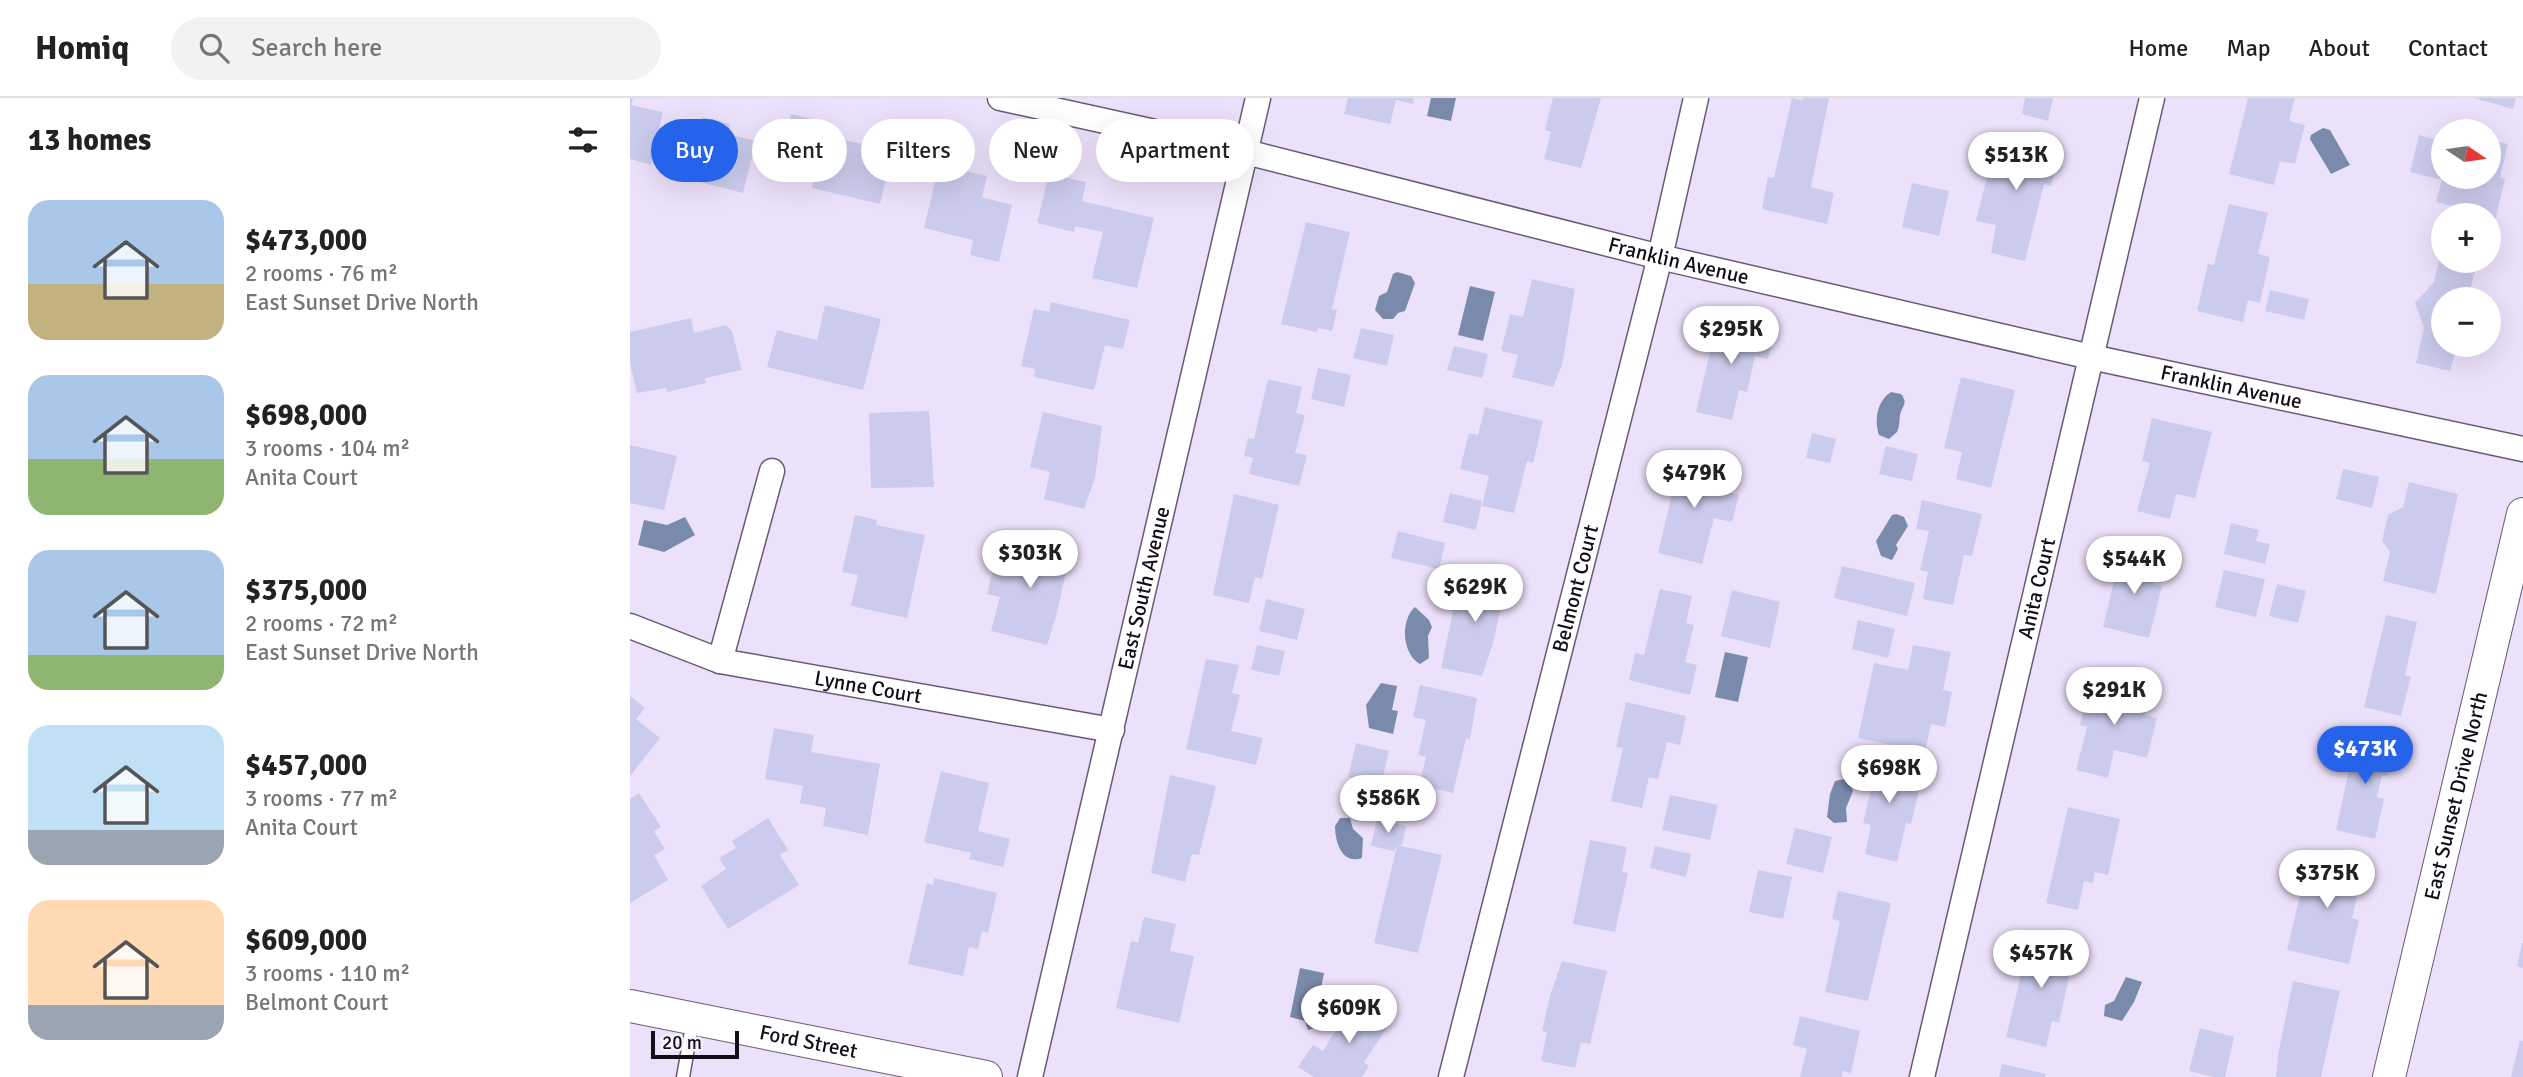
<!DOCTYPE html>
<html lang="en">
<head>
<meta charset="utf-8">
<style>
	body { margin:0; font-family:Signika,sans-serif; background:#f2f2f2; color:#222; height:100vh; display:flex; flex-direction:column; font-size:26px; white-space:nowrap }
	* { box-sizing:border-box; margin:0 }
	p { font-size:23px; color:#767676 }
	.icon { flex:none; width:38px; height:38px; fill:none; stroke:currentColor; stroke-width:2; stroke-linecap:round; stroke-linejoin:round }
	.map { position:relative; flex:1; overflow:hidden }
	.side { display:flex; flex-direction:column; background:#fff; width:630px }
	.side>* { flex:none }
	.hud { position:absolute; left:21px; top:21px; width:665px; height:63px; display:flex; gap:14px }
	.needle { width:46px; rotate:103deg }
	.fabs { position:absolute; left:1801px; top:21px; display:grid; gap:14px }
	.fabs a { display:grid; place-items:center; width:70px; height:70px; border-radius:50%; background:#fff; box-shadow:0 7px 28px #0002; font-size:35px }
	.scale { position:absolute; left:21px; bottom:18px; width:88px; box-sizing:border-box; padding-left:7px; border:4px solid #120d18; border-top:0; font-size:19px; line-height:24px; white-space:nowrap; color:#120d18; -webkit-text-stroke:5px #f7f1fe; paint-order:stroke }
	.price { position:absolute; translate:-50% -60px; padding:0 16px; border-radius:24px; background:#fff; color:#222; font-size:23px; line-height:46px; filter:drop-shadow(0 2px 4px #0008) }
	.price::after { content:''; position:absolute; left:50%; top:42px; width:21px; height:16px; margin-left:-10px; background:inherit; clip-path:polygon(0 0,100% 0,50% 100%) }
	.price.active { background:#2563eb; color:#fff }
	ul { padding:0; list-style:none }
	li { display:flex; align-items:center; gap:21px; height:175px; padding:0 28px }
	li span { display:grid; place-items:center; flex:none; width:196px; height:140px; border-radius:21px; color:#555 }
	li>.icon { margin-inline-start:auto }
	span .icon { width:84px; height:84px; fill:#fffc; stroke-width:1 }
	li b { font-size:30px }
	h2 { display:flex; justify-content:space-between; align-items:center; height:84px; padding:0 28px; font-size:30px }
	.tag { padding:0 24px; border-radius:32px; background:#fff; box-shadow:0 7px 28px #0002; font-size:24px; line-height:63px }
	.tag.active { background:#2563eb; color:#fff }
	header { display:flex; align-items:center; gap:42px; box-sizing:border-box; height:98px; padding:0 35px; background:#fff; border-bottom:2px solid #e0e0e0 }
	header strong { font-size:33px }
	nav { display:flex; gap:38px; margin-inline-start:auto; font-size:24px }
	.search { width:490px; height:63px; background:#f2f2f2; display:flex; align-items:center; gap:18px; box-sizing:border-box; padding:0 24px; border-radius:38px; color:#767676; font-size:26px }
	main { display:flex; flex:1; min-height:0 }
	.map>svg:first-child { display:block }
	.water { fill:#7a8aab }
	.building { fill:#cbcced }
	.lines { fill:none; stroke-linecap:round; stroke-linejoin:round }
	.service-casing { stroke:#675a76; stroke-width:15 }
	.minor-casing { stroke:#675a76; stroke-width:27 }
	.tertiary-casing { stroke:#675a76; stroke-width:34 }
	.service { stroke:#fff; stroke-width:12 }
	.minor { stroke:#fff; stroke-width:24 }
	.tertiary { stroke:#fff; stroke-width:32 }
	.labels { text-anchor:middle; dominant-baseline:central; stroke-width:7; stroke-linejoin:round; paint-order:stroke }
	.street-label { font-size:21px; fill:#120d18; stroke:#f7f1fe }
</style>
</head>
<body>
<header>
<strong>Homiq</strong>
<div class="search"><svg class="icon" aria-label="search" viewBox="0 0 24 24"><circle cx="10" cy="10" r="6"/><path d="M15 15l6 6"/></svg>Search here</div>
<nav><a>Home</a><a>Map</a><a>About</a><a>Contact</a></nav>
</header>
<main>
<section class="side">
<h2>13 homes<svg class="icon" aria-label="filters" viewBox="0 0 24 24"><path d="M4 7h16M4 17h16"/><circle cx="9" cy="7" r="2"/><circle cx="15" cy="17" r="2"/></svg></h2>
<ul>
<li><span style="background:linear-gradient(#a9c7e8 60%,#c2b280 0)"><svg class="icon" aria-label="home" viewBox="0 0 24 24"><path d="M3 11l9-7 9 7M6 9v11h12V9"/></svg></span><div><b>$473,000</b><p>2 rooms · 76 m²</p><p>East Sunset Drive North</p></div></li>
<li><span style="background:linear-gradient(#a9c7e8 60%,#8fb573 0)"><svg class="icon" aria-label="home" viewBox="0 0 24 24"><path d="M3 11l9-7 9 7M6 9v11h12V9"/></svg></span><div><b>$698,000</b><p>3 rooms · 104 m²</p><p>Anita Court</p></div></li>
<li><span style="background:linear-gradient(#a9c7e8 75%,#8fb573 0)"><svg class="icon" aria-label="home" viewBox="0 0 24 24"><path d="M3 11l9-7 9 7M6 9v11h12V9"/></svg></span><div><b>$375,000</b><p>2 rooms · 72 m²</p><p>East Sunset Drive North</p></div></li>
<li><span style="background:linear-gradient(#bfe0f5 75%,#9aa5b1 0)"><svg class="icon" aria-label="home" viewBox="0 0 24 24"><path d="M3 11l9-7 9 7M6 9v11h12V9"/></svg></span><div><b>$457,000</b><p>3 rooms · 77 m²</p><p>Anita Court</p></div></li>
<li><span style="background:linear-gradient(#ffd9b3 75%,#9aa5b1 0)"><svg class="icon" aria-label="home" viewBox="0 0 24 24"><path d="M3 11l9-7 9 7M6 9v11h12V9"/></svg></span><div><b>$609,000</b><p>3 rooms · 110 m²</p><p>Belmont Court</p></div></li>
</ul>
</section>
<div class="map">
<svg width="1893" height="979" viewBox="0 0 1893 979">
	<rect width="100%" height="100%" fill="#ece1fa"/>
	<g class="water">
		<path d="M801,0h25l-5,23 -24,-5z"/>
		<path d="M1693,30l7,2 20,35 -19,9 -21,-35 1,-4z"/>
		<path d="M767,174l14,4 4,7 -10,28 -7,2 -5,6h-10l-8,-9 4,-14 8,-4 6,-18z"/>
		<path d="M840,188l25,6 -12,49 -25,-6z"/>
		<path d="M1261,294l10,2c7,9 2,11 -1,21 -1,6 0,11 -3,17l-8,7 -10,-4c-5,-15 -2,-34 12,-43z"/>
		<path d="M1266,416l8,3 4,9 -12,19 2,4 -6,11 -11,-4 -5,-15 16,-26z"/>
		<path d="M55,419l10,18 -31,17 -26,-7 6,-25 23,5z"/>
		<path d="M785,509l14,13 3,7 -4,9 1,22 -9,6c-18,-10 -20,-44 -5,-57z"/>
		<path d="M1095,554l23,5 -10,45 -23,-5z"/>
		<path d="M751,585l16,3 -5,24 6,1 -5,23 -24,-6 -3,-23z"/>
		<path d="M1215,681l3,1 5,11 -7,17 1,14 -13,1 -7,-6 3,-23 5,-13z"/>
		<path d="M710,720h10l3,11 10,9 -1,20c-20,7 -27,-16 -27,-32z"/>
		<path d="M670,870l24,5 -6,31 8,20 -18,6 -3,-9 -15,-4z"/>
		<path d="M1496,879l16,5 -8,20 -12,19 -18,-5 1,-11 9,-4z"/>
	</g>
	<g class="building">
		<path d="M0,0h3l-2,7 32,7 -12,53 -21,-6z"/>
		<path d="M718,0h66l-1,6 -17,-4 -6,24 -46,-10z"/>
		<path d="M923,0h48l-20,70 -37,-9 7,-27 -6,-2z"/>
		<path d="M1162,0l11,2v-2h26l-18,89 23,6 -7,31 -65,-15 6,-32 6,1z"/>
		<path d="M1395,0h28l-5,23 -26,-7z"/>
		<path d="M1618,0h47l-6,23 16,4 -10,39 -15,-3 -6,24 -45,-11z"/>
		<path d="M1844,0h42l-3,11z"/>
		<path d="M161,16l38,9 -3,13 66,15 -12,53 -68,-16 3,-12 -36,-8z"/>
		<path d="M72,19l28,7 -3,10 29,7 -13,52 -56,-14z"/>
		<path d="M1368,35l62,15 -9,38 -7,-2 -19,77 -34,-8 5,-28 -20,-4z"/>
		<path d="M1789,37l24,7v35h45v-37l20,4 -8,33 5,2 -11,46 -6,-2v-8h-37l2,-9 -17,-4 6,-22 -32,-8z"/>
		<path d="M309,67l48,11 -5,21 30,8 -13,57 -29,-7 3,-15 -49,-12z"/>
		<path d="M419,76l37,8 -4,19 72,17 -17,70 -45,-10 11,-46 -28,-6 -1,6 -37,-9z"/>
		<path d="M1282,85l37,8 -10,45 -37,-9z"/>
		<path d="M1599,106l39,9 -10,41 12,3 -10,46 -12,-3 -5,22 -46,-11 11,-47 6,1z"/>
		<path d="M676,124l44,10 -18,77 5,1 -5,21 -14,-3 -1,4 -36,-8z"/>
		<path d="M1812,151l1,12 34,1 -7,29 9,2 2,6h-38v46h14l-7,26 -34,-8 8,-35 -9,-25 19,-21z"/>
		<path d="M902,181l43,10 -13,76 -9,22 -41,-10 6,-22 -17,-4 9,-37 13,3z"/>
		<path d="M1640,192l39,9 -5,21 -39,-9z"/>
		<path d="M421,204l79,18 -7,29 -18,-4 -11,45 -60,-13 1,-8 -14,-3 13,-57 15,3z"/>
		<path d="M195,207l56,14 -18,71 -96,-23 10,-37 40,10z"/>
		<path d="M61,220l3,15 32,-8 6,6 10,39 -37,8 1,5 -39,9 -1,-4 -29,5 -7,-30v-31z"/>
		<path d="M1088,220l57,13 -7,28 -13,-3 -8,36 -8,-2 -7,30 -36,-8z"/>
		<path d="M731,230l33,7 -7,31 -34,-8z"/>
		<path d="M824,248l34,8 -6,24 -35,-8z"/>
		<path d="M688,270l33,7 -7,32 -33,-8z"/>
		<path d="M1331,279l54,13 -24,98 -35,-9 6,-27 -18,-4z"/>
		<path d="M638,281l34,8 -6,26 9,2 -10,38 12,2 -8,31 -50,-12 4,-16 -9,-2 4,-18 6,1z"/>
		<path d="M855,309l58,14 -10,42 -6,-2 -13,52 -32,-7 7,-30 -29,-7 9,-36 9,2z"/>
		<path d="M299,313l5,76 -63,1 -2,-75z"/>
		<path d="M413,314l59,14 -7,52 -11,31 -40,-10 6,-27 -20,-5z"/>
		<path d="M1522,320l60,14 -17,66 -19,-4 -6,25 -33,-8 13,-48 -8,-2z"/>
		<path d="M1182,335l24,6 -6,24 -24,-5z"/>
		<path d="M0,347l47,11 -13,54 -34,-7z"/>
		<path d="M1256,348l32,8 -6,27 -33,-7z"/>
		<path d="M1051,357l37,9 -6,24 27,7 -7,27 -18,-4 -12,46 -44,-11z"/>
		<path d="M1713,371l36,8 -7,31 -36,-9z"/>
		<path d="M1779,384l49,12 -22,100 -53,-13 7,-29 -8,-11 6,-26 15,-8z"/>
		<path d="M820,395l32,8 -6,29 -33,-8z"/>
		<path d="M604,396l45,11 -17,74 -7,-2 -6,26 -36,-8z"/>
		<path d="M1292,402l60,14 -10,42 -8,-1 -11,50 -30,-6 5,-27 -8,-2 9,-39 -13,-2z"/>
		<path d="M225,417l22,5 -1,5 49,10 -18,83 -56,-12 7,-31 -16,-3z"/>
		<path d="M1601,425l28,7 -3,11 14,3 -5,20 -41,-10z"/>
		<path d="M768,433l47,12 -6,26 -48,-11z"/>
		<path d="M399,435l43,11 -15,69 -10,32 -56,-14 9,-34 -13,-3 9,-36 25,6z"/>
		<path d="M1491,454l39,9 -7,23 9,2 -13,52 -46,-11z"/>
		<path d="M1212,468l73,17 -8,33 -73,-18z"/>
		<path d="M841,471l37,8 -15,66 -11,33 -41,-8 16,-75 9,1z"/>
		<path d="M1594,472l41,9 -9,38 -41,-10z"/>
		<path d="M1647,486l29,7 -8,32 -29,-7z"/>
		<path d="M1030,491l32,7 -6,27 8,2 -9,37 12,3 -7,30 -61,-15 6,-27 9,2z"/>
		<path d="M1102,492l48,12 -10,46 -49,-12z"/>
		<path d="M636,501l39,10 -8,31 -38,-9z"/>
		<path d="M1756,517l31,7 -12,53 6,2 -10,39 -37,-9z"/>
		<path d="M1228,522l37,9 -7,29 -36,-9z"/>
		<path d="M627,547l28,6 -6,25 -28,-6z"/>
		<path d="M1283,547l38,7 -8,38 9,2 -7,35 -14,-3 -6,28 -67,-14 16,-75 34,7z"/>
		<path d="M576,561l33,6 -7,28 8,2 -9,36 32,7 -7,27 -70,-16z"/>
		<path d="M1461,583l45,12 2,-5 13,3 -6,24 12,3 -10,40 -33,-8 -6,28 -32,-8 11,-43 -7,-2z"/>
		<path d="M790,587l57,13 -7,41 -4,-1 -13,55 -34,-8 7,-28 -8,-2 8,-35 -13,-3z"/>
		<path d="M0,598l15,12 -9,11 24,19 -30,38z"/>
		<path d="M996,604l60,14 -6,29 -13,-3 -9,37 -9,-2 -7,31 -31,-7 12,-53 -7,-1z"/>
		<path d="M144,630l40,7 -3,17 69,12 -12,71 -45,-9 3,-18 -26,-5 3,-17 -38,-7z"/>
		<path d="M1727,635l38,8 -8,35 -5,-1 -5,22 7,2 -9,40 -39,-9z"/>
		<path d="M726,645l33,8 -8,34 -33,-8z"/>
		<path d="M1236,659l58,13 -13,54 -5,-1 -9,39 -32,-8 6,-29 -8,-2 8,-34 -12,-2z"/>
		<path d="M311,673l48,12 -11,48 32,8 -7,28 -34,-8 2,-6 -47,-11z"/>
		<path d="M540,677l46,11 -17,69 -7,-1 -7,28 -34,-9z"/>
		<path d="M9,695l22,34 -7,4 11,18 -11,6 14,25 -38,23v-104z"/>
		<path d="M1040,697l48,10 -8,35 -48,-10z"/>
		<path d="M1438,709l52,12 -12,56 -13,-3 -2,11 -9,-2 -6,29 -32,-7z"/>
		<path d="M138,720l20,32 -8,5 19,30 -71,44 -27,-43 25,-17 -7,-11 17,-10 -4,-7z"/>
		<path d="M747,721l29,7 -4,19h-5l-3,6 -23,-5z"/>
		<path d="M1165,730l37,9 -9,36 -37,-9z"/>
		<path d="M960,742l37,7 -5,25 6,1 -13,59 -42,-8z"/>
		<path d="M767,747l45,10 -24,98 -44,-10z"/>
		<path d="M1025,748l36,8 -5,23 -36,-9z"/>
		<path d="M1680,756l54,13 -12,51 7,2 -10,44 -62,-14z"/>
		<path d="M1128,772l34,7 -9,42 -34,-7z"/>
		<path d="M304,780l63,15 -9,40 -6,-2 -4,18 -9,-2 -6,29 -55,-12 19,-81 6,2z"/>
		<path d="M1208,793l53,12 -23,98 -43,-9 15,-71 -8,-2z"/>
		<path d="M514,819l32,7 -6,27 24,5 -15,67 -63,-15 15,-67 7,2z"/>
		<path d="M1401,836l45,11 -17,78 -7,-2 -6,26 -40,-10z"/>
		<path d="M1892,845h1v25l-6,-2z"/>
		<path d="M932,863l45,10 -17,73 -9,-2 -6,26 -34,-7 6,-29 -5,-1 8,-35z"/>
		<path d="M1663,883l47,10 -19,86h-45l2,-22z"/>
		<path d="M737,900l28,18 -31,46 5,4 -7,11h-48l-16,-10 15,-22 10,6 20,-32 7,4z"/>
		<path d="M1170,918l60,15 -9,42 -8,-2 -1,6h-42l7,-28 -14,-4z"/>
		<path d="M1570,930l34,9 -9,40h-11l-25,-6z"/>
		<path d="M1890,942l3,1v36h-12z"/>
		<path d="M1372,966l44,10 -1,3h-46z"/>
	</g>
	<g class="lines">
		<g class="service-casing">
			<path id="service" d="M53,979l10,-57"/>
		</g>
		<g class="minor-casing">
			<g id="minor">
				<path id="s1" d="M370,0l246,54 414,105 431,100 432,92"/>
				<path id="s2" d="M0,528l90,35 392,69"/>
				<path d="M90,563l52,-190"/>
				<path id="s3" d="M400,979l228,-979"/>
				<path id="s4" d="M821,979l209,-820 36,-159"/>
				<path id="s5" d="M1292,979l230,-979"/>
			</g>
		</g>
		<g class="tertiary-casing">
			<g id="tertiary">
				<path id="s6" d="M0,908l356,71"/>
				<path id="s7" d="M1759,979l134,-563"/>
			</g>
		</g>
		<use href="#service" class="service"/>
		<use href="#minor" class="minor"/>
		<use href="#tertiary" class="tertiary"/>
	</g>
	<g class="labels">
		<g class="street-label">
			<text stroke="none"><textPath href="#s1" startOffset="698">Franklin Avenue</textPath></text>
			<text stroke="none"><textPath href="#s1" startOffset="1265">Franklin Avenue</textPath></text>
			<text stroke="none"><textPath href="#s3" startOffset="502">East South Avenue</textPath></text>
			<text stroke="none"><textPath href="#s4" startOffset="504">Belmont Court</textPath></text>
			<text stroke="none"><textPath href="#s5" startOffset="502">Anita Court</textPath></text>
			<text stroke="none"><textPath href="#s2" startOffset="247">Lynne Court</textPath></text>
			<text stroke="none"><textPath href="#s7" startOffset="289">East Sunset Drive North</textPath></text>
			<text stroke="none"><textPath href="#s6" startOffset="182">Ford Street</textPath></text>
		</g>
	</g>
</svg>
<div class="fabs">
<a><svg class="needle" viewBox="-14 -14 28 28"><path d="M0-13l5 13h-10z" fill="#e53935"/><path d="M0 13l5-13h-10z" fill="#767676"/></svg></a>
<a>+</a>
<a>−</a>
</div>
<div class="scale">20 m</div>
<b class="price" style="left:1386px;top:94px">$513K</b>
<b class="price" style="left:1101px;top:268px">$295K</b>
<b class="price" style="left:1064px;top:412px">$479K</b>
<b class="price" style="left:400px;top:492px">$303K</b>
<b class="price" style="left:1504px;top:498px">$544K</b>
<b class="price" style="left:845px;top:526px">$629K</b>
<b class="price" style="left:1484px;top:629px">$291K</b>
<b class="price active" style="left:1735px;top:688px">$473K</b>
<b class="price" style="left:1259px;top:707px">$698K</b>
<b class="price" style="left:758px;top:737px">$586K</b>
<b class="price" style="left:1697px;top:812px">$375K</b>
<b class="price" style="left:1411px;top:892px">$457K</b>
<b class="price" style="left:719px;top:947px">$609K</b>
<div class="hud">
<a class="tag active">Buy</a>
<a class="tag">Rent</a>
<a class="tag">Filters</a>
<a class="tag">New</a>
<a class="tag">Apartment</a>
</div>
</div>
</main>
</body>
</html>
